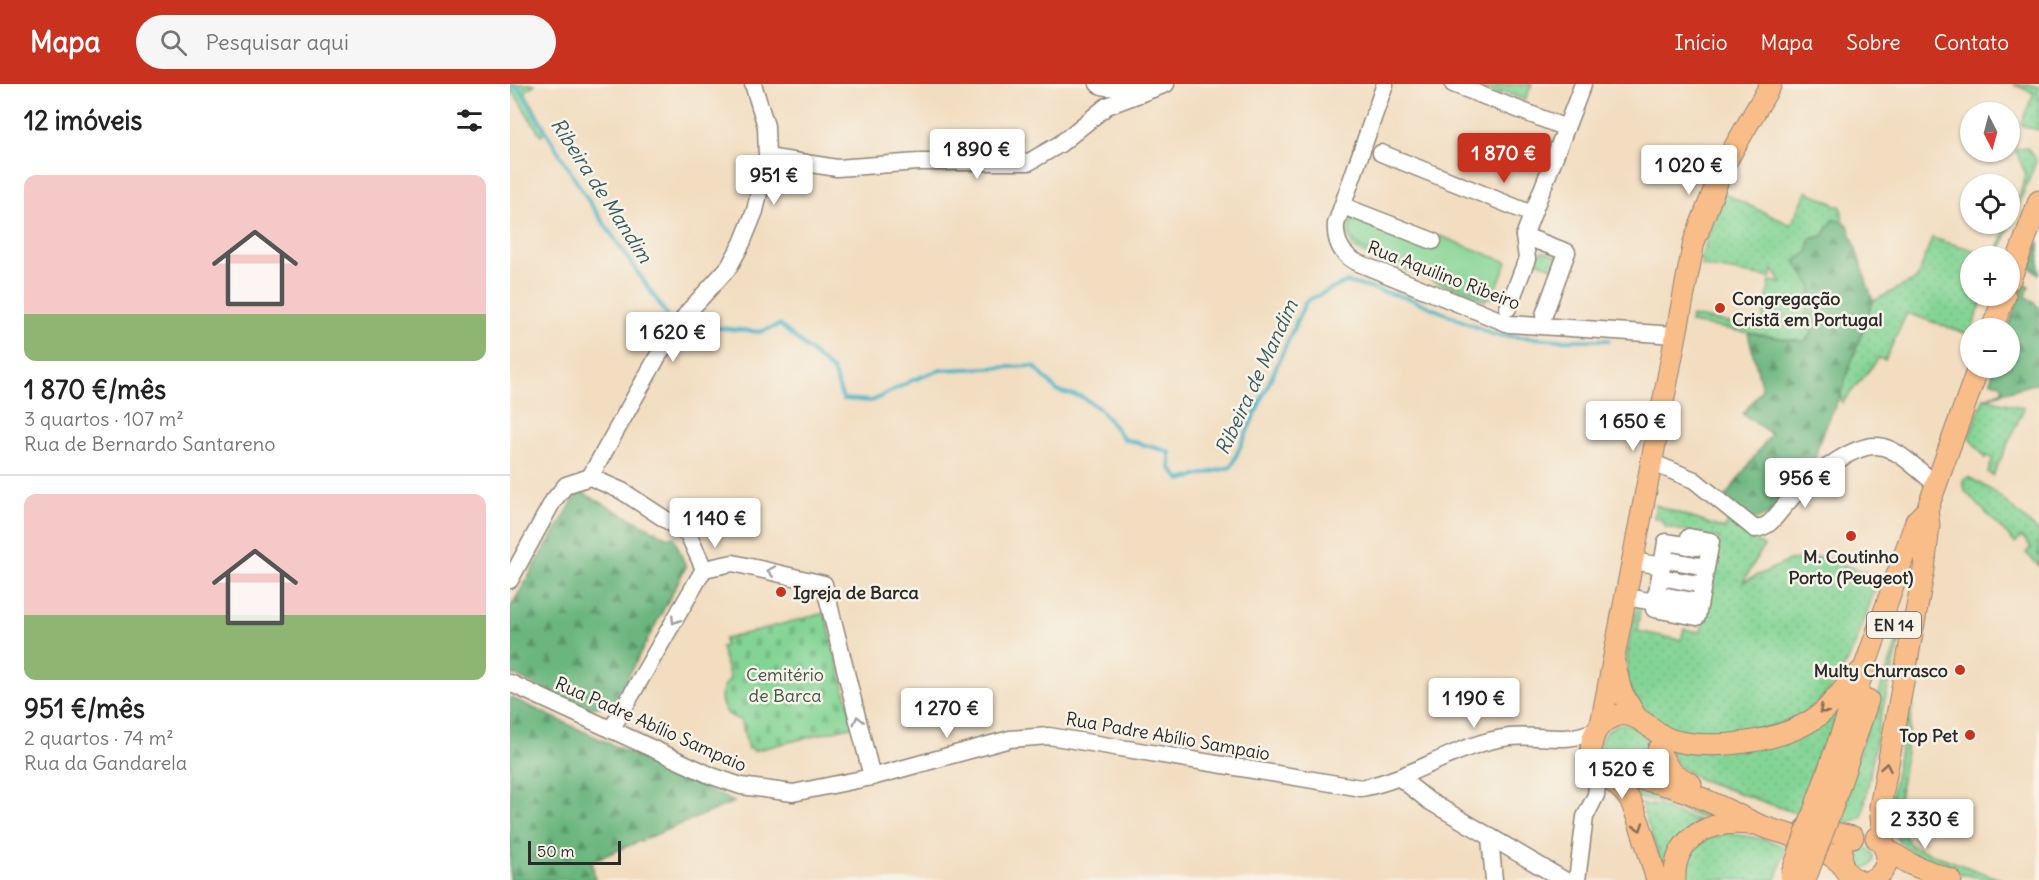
<!DOCTYPE html>
<html lang="pt">
<head>
<meta charset="utf-8">
<style>
	body { margin:0; font-family:Delius,sans-serif; background:#f6f6f6; color:#222; height:100vh; display:flex; flex-direction:column; font-size:22px; white-space:nowrap }
	* { box-sizing:border-box; margin:0 }
	p { font-size:20px; color:#767676 }
	.icon { flex:none; width:33px; height:33px; fill:none; stroke:currentColor; stroke-width:2; stroke-linecap:round; stroke-linejoin:round }
	.map { position:relative; flex:1; overflow:hidden }
	.panel { display:flex; flex-direction:column; background:#fff; width:510px }
	.panel>* { flex:none }
	.needle { width:39px; rotate:174deg }
	.tools { position:absolute; left:1450px; top:18px; display:grid; gap:12px }
	.tools a { display:grid; place-items:center; width:60px; height:60px; border-radius:50%; background:#fff; box-shadow:0 2px 4px #0004; font-size:30px }
	.scale { position:absolute; left:18px; bottom:15px; width:93px; box-sizing:border-box; padding-left:6px; border:3px solid #2b2b2b; border-top:0; font-size:16px; line-height:21px; white-space:nowrap; color:#2b2b2b; -webkit-text-stroke:4px #f7f3e8; paint-order:stroke }
	.price { position:absolute; translate:-50% -51px; padding:0 14px; border-radius:6px; background:#fff; color:#222; font-size:20px; line-height:39px; filter:drop-shadow(0 2px 3px #0008) }
	.price::after { content:''; position:absolute; left:50%; top:36px; width:18px; height:14px; margin-left:-9px; background:inherit; clip-path:polygon(0 0,100% 0,50% 100%) }
	.price.on { background:#c8321e; color:#fff }
	ul { padding:0; list-style:none }
	li { display:grid; align-content:center; gap:12px; height:318px; padding:0 24px }
	li+li { border-top:2px solid #e0e0e0 }
	li span { display:grid; place-items:center; height:186px; border-radius:12px; color:#555 }
	li>.icon { margin-inline-start:auto }
	span .icon { width:108px; height:108px; fill:#fffc; stroke-width:1 }
	li b { font-size:26px }
	h2 { display:flex; justify-content:space-between; align-items:center; height:72px; padding:0 24px; font-size:26px }
	header { display:flex; align-items:center; gap:36px; box-sizing:border-box; height:84px; padding:0 30px; background:#c8321e; color:#fff }
	header strong { font-size:28px }
	nav { display:flex; gap:33px; margin-inline-start:auto; font-size:21px }
	.search { width:420px; height:54px; background:#f6f6f6; display:flex; align-items:center; gap:15px; box-sizing:border-box; padding:0 21px; border-radius:33px; color:#767676; font-size:22px }
	main { display:flex; flex:1; min-height:0 }
	.map>svg:first-child { display:block }
	.grass { fill:url(#grass-dots); stroke:#578060; stroke-width:1.5 }
	.forest { fill:url(#forest-firs); stroke:#4a7054; stroke-width:1.5 }
	.cemetery { fill:url(#cemetery-stones); stroke:#578060; stroke-width:1.5 }
	.green { fill:#83d494; stroke:#578060; stroke-width:1.5 }
	.lines { fill:none; stroke-linecap:round; stroke-linejoin:round }
	.stream { stroke:#49b3c7; stroke-width:4 }
	.minor-casing { stroke:#8e8476; stroke-width:19 }
	.major-casing { stroke:#8e8476; stroke-width:23 }
	.minor { stroke:#fff; stroke-width:16 }
	.major { stroke:#f8bd89; stroke-width:21 }
	.major-bridge-casing { stroke:#8e8476; stroke-width:23; stroke-linecap:butt }
	.major-bridge { stroke:#f8bd89; stroke-width:21 }
	.oneway { stroke:#a0a0a0 }
	.oneway2 { stroke:#876d55 }
	.poi-dot { fill:#c8321e; stroke:#f7f3e8; stroke-width:2 }
	.labels { text-anchor:middle; dominant-baseline:central; stroke-width:5; stroke-linejoin:round; paint-order:stroke }
	.shield { fill:#f7f3e8; stroke:#686764; stroke-width:1.5 }
	.shield-label { font-size:16px; font-weight:bold; fill:#2b2b2b }
	.street-label { font-size:18px; fill:#2b2b2b; stroke:#f7f3e8 }
	.poi-label { font-size:18px; font-weight:bold; fill:#2b2b2b; stroke:#f7f3e8; text-anchor:start }
	.park-label { font-size:18px; fill:#415545; stroke:#f7f3e8 }
	.water-label { font-size:20px; font-style:italic; fill:#365b62; stroke:#f7f3e8 }
</style>
</head>
<body>
<header>
<strong>Mapa</strong>
<div class="search"><svg class="icon" aria-label="search" viewBox="0 0 24 24"><circle cx="10" cy="10" r="6"/><path d="M15 15l6 6"/></svg>Pesquisar aqui</div>
<nav><a>Início</a><a>Mapa</a><a>Sobre</a><a>Contato</a></nav>
</header>
<main>
<section class="panel">
<h2>12 imóveis<svg class="icon" aria-label="filters" viewBox="0 0 24 24"><path d="M4 7h16M4 17h16"/><circle cx="9" cy="7" r="2"/><circle cx="15" cy="17" r="2"/></svg></h2>
<ul>
<li><span style="background:linear-gradient(#f6c9c9 75%,#8fb573 0)"><svg class="icon" aria-label="home" viewBox="0 0 24 24"><path d="M3 11l9-7 9 7M6 9v11h12V9"/></svg></span><div><b>1 870 €/mês</b><p>3 quartos · 107 m²</p><p>Rua de Bernardo Santareno</p></div></li>
<li><span style="background:linear-gradient(#f6c9c9 65%,#8fb573 0)"><svg class="icon" aria-label="home" viewBox="0 0 24 24"><path d="M3 11l9-7 9 7M6 9v11h12V9"/></svg></span><div><b>951 €/mês</b><p>2 quartos · 74 m²</p><p>Rua da Gandarela</p></div></li>
</ul>
</section>
<div class="map">
<svg width="1529" height="796" viewBox="0 0 1529 796">
	<defs>
		<pattern id="grass-dots" width="8" height="8" patternUnits="userSpaceOnUse" patternTransform="scale(1.5)"><rect width="8" height="8" fill="#83d494"/><path d="M2 2h.1M6 6h.1" fill="none" stroke="#71b680" stroke-width="1.8" stroke-linecap="round"/></pattern>
		<pattern id="forest-firs" width="22" height="20" patternUnits="userSpaceOnUse" patternTransform="scale(1.5)"><rect width="22" height="20" fill="#6ab67e"/><path d="M5 1l3.5 6h-7zM16 11l3.5 6h-7z" fill="#579467"/></pattern>
		<pattern id="cemetery-stones" width="16" height="16" patternUnits="userSpaceOnUse" patternTransform="scale(1.5)"><rect width="16" height="16" fill="#83d494"/><path d="M2 7V4a2 2 0 0 1 4 0v3zM10 15v-3a2 2 0 0 1 4 0v3z" fill="#71b680"/></pattern>
	</defs>
	<rect width="100%" height="100%" fill="#f7f3e8"/>
	<filter id="ink" filterUnits="userSpaceOnUse"><feTurbulence type="fractalNoise" baseFrequency=".0167" numOctaves="2"/><feDisplacementMap in="SourceGraphic" scale="12" xChannelSelector="R" yChannelSelector="G"/><feConvolveMatrix kernelMatrix="1 2 1 2 8 2 1 2 1" color-interpolation-filters="sRGB"/></filter>
	<filter id="wash" filterUnits="userSpaceOnUse"><feTurbulence type="fractalNoise" baseFrequency=".008" numOctaves="4" result="noise"/><feDisplacementMap in="SourceGraphic" scale="24" xChannelSelector="R" yChannelSelector="G"/><feGaussianBlur stdDeviation="1.35" result="paint"/><feColorMatrix in="noise" values="0 0 0 0 0 0 0 0 0 0 0 0 0 0 0 0 0 1.4 0 .05"/><feComposite in="paint" operator="in"/></filter>
	<g filter="url(#wash)">
		<rect width="100%" height="100%" fill="#f2ddc0"/>
		<g class="grass">
			<path d="M0,0h25l-10,8 21,36 -5,8 -27,-43h-4z"/>
			<path d="M968,0h54l-7,16 -23,-9 -2,4 -23,-8z"/>
			<path d="M1502,0h17l10,3v43l-16,-4 -2,-3 13,-30z"/>
			<path d="M1517,64l8,9 1,5 -38,94h-3l13,-32h2l16,-49 -11,-26z"/>
			<path d="M1297,107l34,16 2,14 -10,-1 -10,16 -13,3 2,49 -7,32 8,12 -8,10 -115,-19 1,-7 70,13 9,-48 12,2 -9,-13 -2,8 -69,-12 1,-5 -3,-1 23,-67 68,32z"/>
			<path d="M840,131l4,2 -4,17 8,12 129,51 -2,4 -130,-51 -9,-16z"/>
			<path d="M1422,154l62,18h-23v40h13l-14,39 -63,-22 -22,47 -6,-2 -37,45c-7,-18 23,-82 31,-102l44,-22z"/>
			<path d="M1033,167l15,6 -4,11 -21,-8z"/>
			<path d="M1474,314l40,10 -31,68 -5,-3 5,-15 -7,-2 -1,2 -16,-21z"/>
			<path d="M1459,393l27,16 43,39v34l-13,-13 5,-6 -9,-10 -7,6 -50,-52 -2,-11z"/>
			<path d="M1146,421l68,24 7,-13 23,25 10,5 -21,36 48,-22 30,-3 58,20c-13,36 -28,96 -60,124 -33,30 -94,37 -138,31 -14,-2 -42,-25 -49,-38 -13,-27 0,-62 5,-89h4l-4,26 44,9 3,-11 17,3 18,-94 -54,-11v-4l-4,-1v-4h-7z"/>
			<path d="M1421,493l-34,237 4,16 10,16 91,34c-28,0 -84,-16 -103,-39 -7,-9 -8,-20 -10,-31z"/>
			<path d="M1397,529l-27,106 -17,94 -2,5 -24,8 8,-24 -3,-1z"/>
			<path d="M1332,619l-22,61 -5,-1 -17,51 -99,-35 -21,-13 -9,-16 37,-1z"/>
			<circle cx="1114" cy="664" r="24"/>
			<path d="M1134,703l76,27 -14,5 -51,-18 -19,-3 -6,-9z"/>
			<path d="M1131,720l17,2 41,16 -32,58z"/>
			<path d="M1217,749l37,6 22,8 -10,33h-95l14,-37z"/>
			<circle cx="1354" cy="774" r="10"/>
		</g>
		<g class="forest">
			<path d="M1323,136l10,1 5,4 25,76 -34,97 -19,41 -7,28 -40,46 -19,7 -29,-23 46,-63 -28,-20 19,-25 -14,-56 56,9 9,-10 -8,-12 7,-32 -17,-27 13,-9 2,-13 13,-3z"/>
			<path d="M1529,157v33l-9,-6z"/>
			<path d="M1514,199l5,3 -3,10 13,11v75l-53,16 17,-8 -2,-6 -10,-2 2,-14h17v-40h-2z"/>
			<path d="M69,407l87,46h8l12,30 -73,138 -30,4 -73,-36v-65z"/>
			<path d="M0,613l224,105 -142,59 3,19h-85z"/>
		</g>
		<path class="cemetery" d="M315,529l29,113 -101,25 -1,-3 -4,1 -7,-29c-21,-5 -26,-26 -11,-41l-9,-32 4,-1 -1,-7z"/>
		<path class="green" d="M844,133l81,31 5,-12 67,26 -15,37 -131,-51c-12,-8 -12,-18 -7,-31z"/>
		<g class="lines">
			<g class="stream">
				<path d="M0,3l9,1 69,112 79,115"/>
				<path d="M183,241l66,7 21,-7 53,46 10,28 29,2 41,-21 27,-10 94,-4 23,25 25,6 18,12 24,30 46,13v15l10,13 51,-13 75,-166 41,-19 64,17 84,36 65,5h49"/>
			</g>
		</g>
	</g>
	<g filter="url(#ink)">
		<g class="lines">
			<g class="minor-casing">
				<g id="minor">
					<path d="M588,0c9,6 33,3 46,6"/>
					<path d="M875,0l-49,140c-1,17 5,30 20,38l153,62 166,11"/>
					<path d="M943,0l113,44"/>
					<path d="M871,69l151,61"/>
					<path d="M257,73l70,11 81,-6h111l31,-18 47,-38 59,-22"/>
					<path d="M833,122l90,35"/>
					<path d="M1014,152l43,16 -23,63"/>
					<path d="M998,224l19,-49 -3,-23 59,-152"/>
					<path d="M1141,378l43,18 61,49c16,-2 21,-14 31,-25 17,-20 69,-65 97,-57 19,5 38,26 53,37"/>
					<path d="M80,393l68,-121 30,-44 41,-45 13,-24 13,-32 12,-54 -1,-31 -13,-42"/>
					<path d="M1153,475l43,8"/>
					<path d="M1152,482l4,-24 31,5"/>
					<path d="M1150,493l43,8"/>
					<path d="M0,496l43,-79 13,-16 24,-8 32,14 66,43 16,35"/>
					<path d="M1146,510l43,8"/>
					<path d="M1116,513l29,5 7,-36 -29,-5"/>
					<path d="M1145,518l-1,7 43,8 14,-76 -22,-4 -1,9"/>
					<path d="M0,599l202,93 29,10 52,7 79,-16 138,-38 39,-3 312,52c52,-9 97,-45 149,-51 33,-3 54,8 86,-7"/>
					<path d="M101,646l93,-161 29,-6 91,21 48,193"/>
					<path d="M890,694l29,23 135,79"/>
					<path d="M980,754l4,42"/>
					<path d="M1067,796l8,-63 11,-22 3,-26"/>
				</g>
			</g>
			<g class="major-casing">
				<g id="major">
					<path d="M1500,196l29,-79"/>
					<path d="M1482,244l13,-32"/>
					<path d="M1105,581l6,26 15,26"/>
					<path d="M1091,640l93,-482 29,-75 48,-83"/>
					<path d="M1148,666l13,22 20,12"/>
					<path d="M1125,695c41,3 87,29 124,46 17,7 36,10 52,18 11,5 21,14 31,21"/>
					<path d="M1308,716l98,-279 11,-11"/>
					<path d="M1323,721l35,-105"/>
					<path d="M1297,743l46,10"/>
					<path d="M1374,762l-4,-39 44,-238 5,-43 -2,-16 51,-142"/>
					<path d="M1376,765l24,15 41,16"/>
					<path d="M1332,766c-3,14 2,24 16,30"/>
					<path d="M1147,796c-8,-25 -15,-54 -26,-78 -9,-18 -32,-25 -38,-43 -6,-20 6,-41 27,-44 22,-2 32,19 52,25 42,12 119,1 152,-29 15,-14 23,-29 40,-42"/>
					<path d="M1165,796c-2,-45 37,-60 75,-56"/>
					<path d="M1361,796c19,-8 21,-30 5,-42"/>
				</g>
			</g>
			<use href="#minor" class="minor"/>
			<use href="#major" class="major"/>
			<g class="major-bridge-casing">
				<g id="major-bridge">
					<path d="M1281,792l27,-76"/>
					<path d="M1295,796l28,-75"/>
				</g>
			</g>
			<use href="#major-bridge" class="major-bridge"/>
		</g>
		<defs><path id="oneway-chevron" d="M-2-3.5L2.5 0L-2 3.5" fill="none" stroke-width="1.6" stroke-linecap="round" stroke-linejoin="round" transform="scale(1.5)"/></defs>
		<g class="oneway">
			<use href="#oneway-chevron" transform="translate(261 487) rotate(-168)"/>
			<use href="#oneway-chevron" transform="translate(165 536) rotate(121)"/>
			<use href="#oneway-chevron" transform="translate(348 636) rotate(-104)"/>
		</g>
		<g class="oneway2">
			<use href="#oneway-chevron" transform="translate(1313 626) rotate(138)"/>
			<use href="#oneway-chevron" transform="translate(1376 683) rotate(-80)"/>
			<use href="#oneway-chevron" transform="translate(1129 743) rotate(71)"/>
		</g>
	</g>
	<g class="poi-dot">
		<circle cx="1210" cy="224" r="6"/>
		<circle cx="1341" cy="452" r="6"/>
		<circle cx="271" cy="508" r="6"/>
		<circle cx="1450" cy="586" r="6"/>
		<circle cx="1460" cy="651" r="6"/>
	</g>
	<g class="labels">
		<rect class="shield" x="1357" y="528" width="54" height="26" rx="4.5"/>
		<g class="shield-label">
			<text x="1384" y="541">EN 14</text>
		</g>
		<g class="street-label">
			<text transform="translate(934 191) rotate(21)">Rua Aquilino Ribeiro</text>
			<text transform="translate(141 640) rotate(24)">Rua Padre Abílio Sampaio</text>
			<text transform="translate(658 652) rotate(10)">Rua Padre Abílio Sampaio</text>
		</g>
		<g class="poi-label">
			<text x="1222" y="214">Congregação<tspan x="1222" dy="21">Cristã em Portugal</tspan></text>
			<text x="1341" y="472" text-anchor="middle">M. Coutinho<tspan x="1341" dy="21">Porto (Peugeot)</tspan></text>
			<text x="283" y="508">Igreja de Barca</text>
			<text x="1438" y="586" text-anchor="end">Multy Churrasco</text>
			<text x="1448" y="651" text-anchor="end">Top Pet</text>
		</g>
		<g class="park-label">
			<text x="275" y="590">Cemitério<tspan x="275" dy="21">de Barca</tspan></text>
		</g>
		<g class="water-label">
			<text transform="translate(92 106) rotate(57)">Ribeira de Mandim</text>
			<text transform="translate(746 293) rotate(-65)">Ribeira de Mandim</text>
		</g>
	</g>
</svg>
<div class="tools">
<a><svg class="needle" viewBox="-14 -14 28 28"><path d="M0-13l5 13h-10z" fill="#e53935"/><path d="M0 13l5-13h-10z" fill="#767676"/></svg></a>
<a><svg class="icon" aria-label="locate" viewBox="0 0 24 24"><circle cx="12" cy="12" r="6"/><path d="M12 2v4M12 18v4M2 12h4M18 12h4"/></svg></a>
<a>+</a>
<a>−</a>
</div>
<div class="scale">50 m</div>
<b class="price" style="left:467px;top:96px">1 890 €</b>
<b class="price on" style="left:994px;top:100px">1 870 €</b>
<b class="price" style="left:1179px;top:112px">1 020 €</b>
<b class="price" style="left:264px;top:122px">951 €</b>
<b class="price" style="left:163px;top:279px">1 620 €</b>
<b class="price" style="left:1123px;top:368px">1 650 €</b>
<b class="price" style="left:1295px;top:425px">956 €</b>
<b class="price" style="left:205px;top:465px">1 140 €</b>
<b class="price" style="left:964px;top:645px">1 190 €</b>
<b class="price" style="left:437px;top:655px">1 270 €</b>
<b class="price" style="left:1112px;top:716px">1 520 €</b>
<b class="price" style="left:1415px;top:766px">2 330 €</b>
</div>
</main>
</body>
</html>
